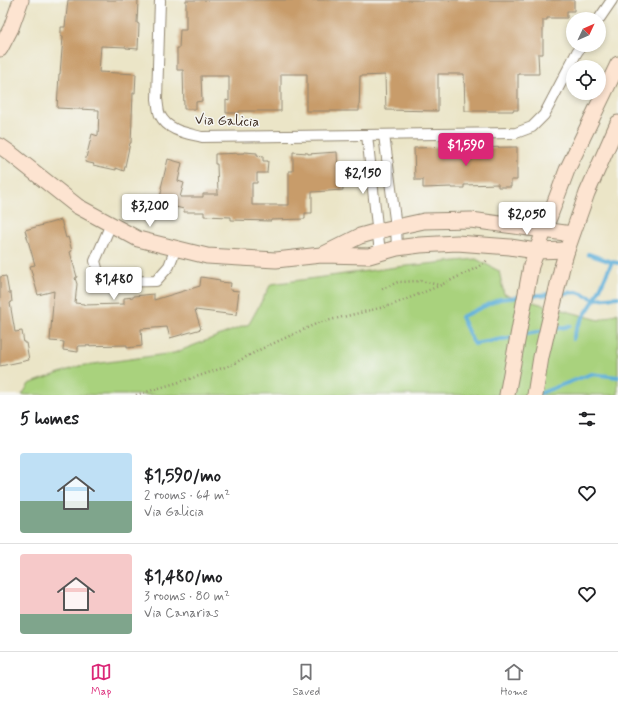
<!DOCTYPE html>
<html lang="en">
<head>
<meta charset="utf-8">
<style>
	body { margin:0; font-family:Mynerve,sans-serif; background:#f2f2f2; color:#202124; height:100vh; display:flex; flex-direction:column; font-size:15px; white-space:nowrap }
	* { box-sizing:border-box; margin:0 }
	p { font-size:13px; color:#757577 }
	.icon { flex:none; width:22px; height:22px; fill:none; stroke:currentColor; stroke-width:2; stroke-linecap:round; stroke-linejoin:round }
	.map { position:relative; height:395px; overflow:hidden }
	.side { display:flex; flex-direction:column; background:#fff; flex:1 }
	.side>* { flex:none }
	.needle { width:26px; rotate:46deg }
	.tools { position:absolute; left:566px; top:12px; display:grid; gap:8px }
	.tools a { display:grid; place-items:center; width:40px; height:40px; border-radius:50%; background:#fff; box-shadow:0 2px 6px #0003; font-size:20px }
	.price { position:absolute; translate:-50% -34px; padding:0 9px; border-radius:4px; background:#fff; color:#222; font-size:13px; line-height:26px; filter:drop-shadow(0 1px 2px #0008) }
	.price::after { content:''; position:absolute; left:50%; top:24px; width:12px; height:9px; margin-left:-6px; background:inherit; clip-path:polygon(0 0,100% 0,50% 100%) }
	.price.on { background:#db2777; color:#fff }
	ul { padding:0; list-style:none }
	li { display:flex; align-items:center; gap:12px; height:100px; padding:0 20px }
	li+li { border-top:1px solid #e0e0e0 }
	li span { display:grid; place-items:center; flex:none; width:112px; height:80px; border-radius:4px; color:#555 }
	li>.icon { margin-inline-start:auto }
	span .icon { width:48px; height:48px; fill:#fffc; stroke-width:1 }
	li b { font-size:17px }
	h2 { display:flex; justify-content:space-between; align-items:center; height:48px; padding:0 20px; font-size:17px }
	.dock { display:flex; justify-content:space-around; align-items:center; height:56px; border-top:1px solid #e0e0e0; background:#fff; font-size:11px; color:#757577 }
	.dock a { display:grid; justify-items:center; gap:2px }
	.dock .on { color:#db2777 }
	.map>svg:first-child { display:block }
	.green { fill:#a9d27d; stroke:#727e4e }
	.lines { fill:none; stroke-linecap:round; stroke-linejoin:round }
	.stream { stroke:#5fb0da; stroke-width:4 }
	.building { fill:#c89c6b }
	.street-casing { stroke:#938872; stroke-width:12 }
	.secondary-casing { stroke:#938872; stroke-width:17 }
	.path { stroke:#938872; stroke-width:2.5; stroke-dasharray:1 3; stroke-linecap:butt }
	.street { stroke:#fff; stroke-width:10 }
	.secondary { stroke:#fde4d1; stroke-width:15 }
	.labels { text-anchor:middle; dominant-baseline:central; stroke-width:3; stroke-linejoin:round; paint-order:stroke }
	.street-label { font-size:14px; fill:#3b2a1e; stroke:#f6f6f2 }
</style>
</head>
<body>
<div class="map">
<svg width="618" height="395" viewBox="0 0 618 395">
	<rect width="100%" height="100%" fill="#f6f6f2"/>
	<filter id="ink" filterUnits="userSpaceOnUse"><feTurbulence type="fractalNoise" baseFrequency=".025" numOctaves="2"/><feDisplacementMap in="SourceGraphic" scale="8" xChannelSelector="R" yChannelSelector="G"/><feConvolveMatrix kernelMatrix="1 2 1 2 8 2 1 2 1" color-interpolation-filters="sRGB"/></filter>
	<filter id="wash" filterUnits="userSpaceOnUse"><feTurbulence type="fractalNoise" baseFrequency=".012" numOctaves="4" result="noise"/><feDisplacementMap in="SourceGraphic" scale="16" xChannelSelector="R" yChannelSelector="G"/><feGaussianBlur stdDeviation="0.9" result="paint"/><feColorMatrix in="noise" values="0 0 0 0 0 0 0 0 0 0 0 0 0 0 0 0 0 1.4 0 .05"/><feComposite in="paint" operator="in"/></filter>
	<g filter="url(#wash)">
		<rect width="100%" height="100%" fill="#ebe5c7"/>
		<path class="green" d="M476,259l23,12 5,23 95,26 19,-7v82h-596l7,-11 50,-18 95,-13 75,-29 22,-40 126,-17z"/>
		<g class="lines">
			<g class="stream">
				<path d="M588,254l24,8 6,1"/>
				<path d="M528,296l49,-4 18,7 23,-2"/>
				<path d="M550,330l20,-4"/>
				<path d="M521,335l23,-4"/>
				<path d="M514,337l-40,7 -13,-27 39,-18 21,-2"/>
				<path d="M573,339l4,-12 18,-28 17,-37"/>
				<path d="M538,394l53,-20 27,3"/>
			</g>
		</g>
		<g id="blocks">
			<g class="building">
				<path d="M68,0h70l-1,23 2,1v1l-1,24 -12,-1v-1l-25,-1 -2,26 37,2 -1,19h-2l-2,50h-1l-6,28 -8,-3v2l-23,-5 1,-1 -9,-2 7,-28 6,2 1,-26 -42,-2 2,-34h1l3,-37h-2v-10h4z"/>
				<path d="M186,0h388v11h-7v7h-20v2h-4v34h-5l1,20h-21v36h-5v1h-48l-1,-37h-26v37l-52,-1 -1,-35 -25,1 -1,35h-53v-10h1v-27h-26v37h-42v2h-13v-13l3,1v-25h-28l1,25 -6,1v7h-12l-1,-39h-6v-22h2l1,-18h6z"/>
				<path d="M459,147v1l58,-1v33h-6v7h-13v-3l-34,1v3h-12v-1l-29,1v-8h-8l-1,-32z"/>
				<path d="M244,152l13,1v2l6,1v5h5l-1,12h-10v10h-5v22h37v-34h4v-19l15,1v1l29,-2 1,19 4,-1 1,20 -31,2v21h-7v6l-34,1v1l-40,-1v-3l-27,-1v-4h-20v-3l-34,-8 1,-4h9l2,-8 -1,-1 7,-29 14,4 -4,18 6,2 -4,14h23v-3h15l-1,-30h-2v-10l29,-1z"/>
				<path d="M61,220l5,18 2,-1 4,14 -2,1 7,25 -2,1 2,6 -2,19 9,1v1l40,-1v-6l10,-1v-1l20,-2v6l46,-14 1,-9 19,3 -1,2 12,1 -1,7 9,1 -3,24 -41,-5 6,19 -31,9 -3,-11 -26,2 1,17 -15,2v-3l-49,1v6l-15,-2 1,-8 -14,-1 4,-50 -16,4 -8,-29 5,-1 -10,-35z"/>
				<path d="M6,276l3,17h2l1,9 -2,1 5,29 7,-1 2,12h2l3,17 -29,6v-89z"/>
			</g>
		</g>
	</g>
	<g filter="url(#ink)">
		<use href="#blocks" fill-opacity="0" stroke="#938872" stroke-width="1"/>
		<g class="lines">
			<g class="street-casing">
				<g id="street">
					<path d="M160,0l-3,99c1,5 1,12 3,16 8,16 26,18 42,22l314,-4 16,-6 12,-12 33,-63 5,-7"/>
					<path d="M599,19l13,-19"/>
					<path d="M367,135l13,118"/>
					<path d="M384,135l12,92 1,21"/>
					<path d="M111,224l-16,37 3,11 12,10 46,-1 13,-15 7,-18"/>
				</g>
			</g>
			<g class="secondary-casing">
				<g id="secondary">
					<path d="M0,49l11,-21 10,-28"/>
					<path d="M0,146l10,7 67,53 61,33 69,17 69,4 45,-5 48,1 28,-8 23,-3 37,-2 53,4 26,4 31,-1"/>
					<path d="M324,254l36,-18 18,-5 46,-10 47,-1 101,14"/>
					<path d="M507,395l24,-129 36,-96 51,-106"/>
					<path d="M535,395l6,-38 21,-90 5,-17 20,-57 31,-70"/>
				</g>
			</g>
			<g class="path">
				<path d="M382,289l16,-7 23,-1 18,4"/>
				<path d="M136,395l63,-19 32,-11 30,-16 57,-26 74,-18 47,-19 39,-19 8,-6 1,-2"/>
			</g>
			<use href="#street" class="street"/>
			<use href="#secondary" class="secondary"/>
		</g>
	</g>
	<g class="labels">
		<g class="street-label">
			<text transform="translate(227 121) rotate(2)">Via Galicia</text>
		</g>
	</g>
</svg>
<div class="tools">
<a><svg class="needle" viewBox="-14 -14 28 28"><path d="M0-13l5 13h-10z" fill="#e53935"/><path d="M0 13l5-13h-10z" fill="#757577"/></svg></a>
<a><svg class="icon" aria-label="locate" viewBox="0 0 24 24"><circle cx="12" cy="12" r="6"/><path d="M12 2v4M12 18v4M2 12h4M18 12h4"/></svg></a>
</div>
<b class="price on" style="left:466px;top:167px">$1,590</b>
<b class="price" style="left:363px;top:195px">$2,150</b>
<b class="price" style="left:150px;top:228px">$3,200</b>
<b class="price" style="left:527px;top:236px">$2,050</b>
<b class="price" style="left:114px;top:301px">$1,480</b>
</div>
<section class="side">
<h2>5 homes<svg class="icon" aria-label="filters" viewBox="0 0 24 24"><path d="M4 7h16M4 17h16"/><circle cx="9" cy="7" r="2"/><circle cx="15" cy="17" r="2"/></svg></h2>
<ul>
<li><span style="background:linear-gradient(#bfe0f5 60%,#7fa58c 0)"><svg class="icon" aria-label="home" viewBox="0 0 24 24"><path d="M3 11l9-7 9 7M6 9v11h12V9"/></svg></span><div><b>$1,590/mo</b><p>2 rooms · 64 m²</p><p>Via Galicia</p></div><svg class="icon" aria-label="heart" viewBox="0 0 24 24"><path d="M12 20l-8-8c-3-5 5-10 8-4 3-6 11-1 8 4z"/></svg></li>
<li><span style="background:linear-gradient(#f6c9c9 75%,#7fa58c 0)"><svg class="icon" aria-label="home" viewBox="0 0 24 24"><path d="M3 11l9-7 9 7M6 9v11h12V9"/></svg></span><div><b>$1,480/mo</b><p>3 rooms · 80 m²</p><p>Via Canarias</p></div><svg class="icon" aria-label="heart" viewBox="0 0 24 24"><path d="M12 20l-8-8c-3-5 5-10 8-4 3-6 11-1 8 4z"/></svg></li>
</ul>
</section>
<nav class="dock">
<a class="on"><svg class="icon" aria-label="map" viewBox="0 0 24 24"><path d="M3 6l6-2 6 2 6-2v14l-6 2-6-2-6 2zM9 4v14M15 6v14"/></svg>Map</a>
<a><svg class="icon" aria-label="saved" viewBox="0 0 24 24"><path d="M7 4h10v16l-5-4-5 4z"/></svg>Saved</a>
<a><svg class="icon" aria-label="home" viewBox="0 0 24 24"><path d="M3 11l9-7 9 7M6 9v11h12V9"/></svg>Home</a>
</nav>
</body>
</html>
